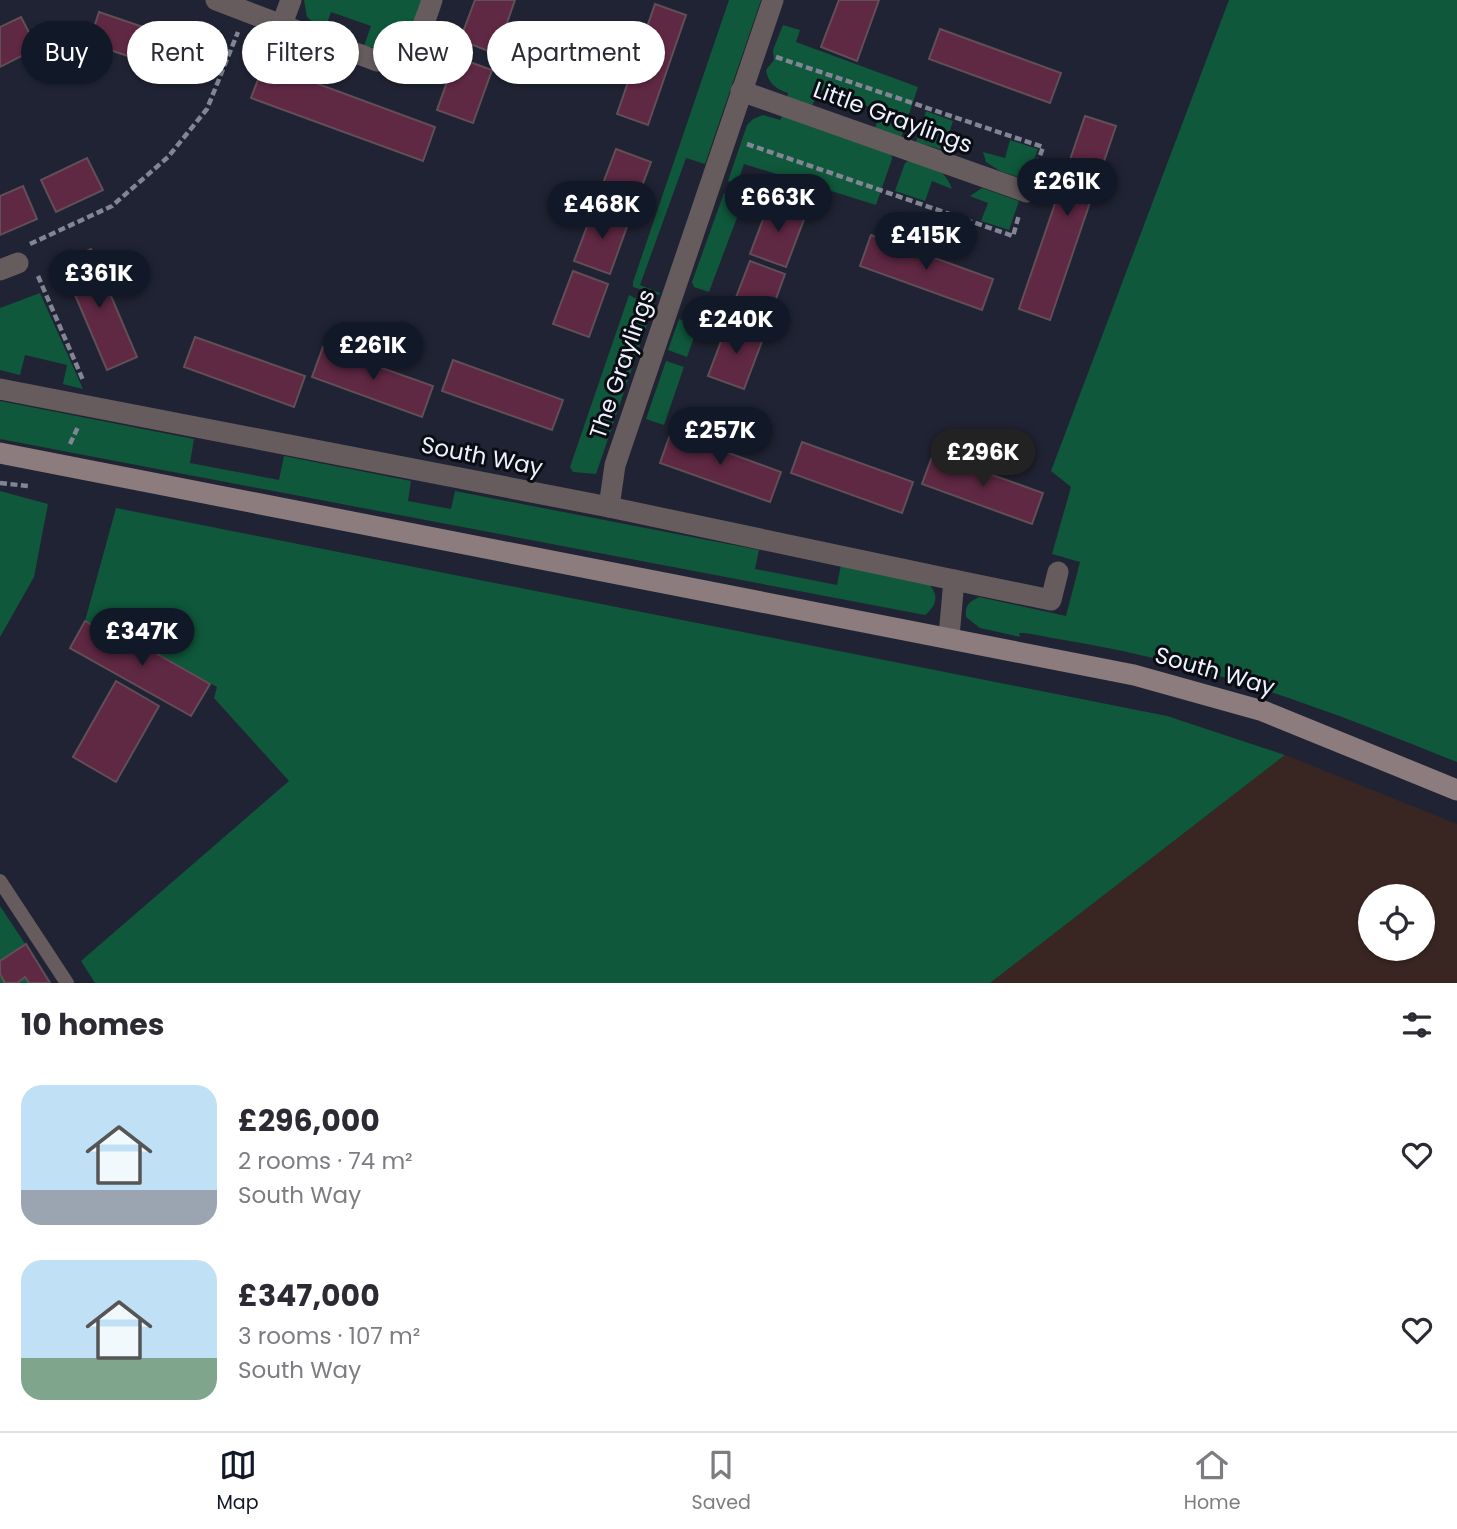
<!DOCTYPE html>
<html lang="en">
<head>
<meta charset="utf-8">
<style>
	body { margin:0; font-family:Poppins,sans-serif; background:#f7f7f7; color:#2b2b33; height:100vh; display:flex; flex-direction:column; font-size:26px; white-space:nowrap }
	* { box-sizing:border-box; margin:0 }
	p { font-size:23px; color:#7c7c81 }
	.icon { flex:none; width:38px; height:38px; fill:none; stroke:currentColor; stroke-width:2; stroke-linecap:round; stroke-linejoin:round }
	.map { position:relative; height:983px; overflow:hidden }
	.sheet { display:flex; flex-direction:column; background:#fff; flex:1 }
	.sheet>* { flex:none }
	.top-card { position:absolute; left:21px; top:21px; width:700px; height:63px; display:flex; gap:14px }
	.controls { position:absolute; left:1358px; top:884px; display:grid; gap:14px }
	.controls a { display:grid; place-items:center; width:77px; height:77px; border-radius:50%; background:#fff; box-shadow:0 2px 5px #0004; font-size:35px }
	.price { position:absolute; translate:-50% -60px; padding:0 16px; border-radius:24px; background:#111827; color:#fff; font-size:23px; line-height:46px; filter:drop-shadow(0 2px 4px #0008) }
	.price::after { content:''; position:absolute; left:50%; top:42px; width:21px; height:16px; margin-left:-10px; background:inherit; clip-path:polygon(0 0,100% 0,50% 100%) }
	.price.selected { background:#222; color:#fff }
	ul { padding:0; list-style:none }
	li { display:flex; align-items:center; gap:21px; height:175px; padding:0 21px }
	li span { display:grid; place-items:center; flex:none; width:196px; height:140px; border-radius:21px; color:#555 }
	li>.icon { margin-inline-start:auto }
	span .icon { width:84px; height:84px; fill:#fffc; stroke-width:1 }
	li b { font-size:30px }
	h2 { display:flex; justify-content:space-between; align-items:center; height:84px; padding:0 21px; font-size:30px }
	.tag { padding:0 24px; border-radius:32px; background:#fff; box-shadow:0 2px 5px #0004; font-size:24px; line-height:63px }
	.tag.selected { background:#111827; color:#fff }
	.dock { display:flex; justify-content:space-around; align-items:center; height:98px; border-top:2px solid #e1e1e2; background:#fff; font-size:19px; color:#7c7c81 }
	.dock a { display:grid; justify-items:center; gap:4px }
	.dock .selected { color:#111827 }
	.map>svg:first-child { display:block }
	.industrial { fill:#392622; fill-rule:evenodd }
	.green { fill:#0f583b }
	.building { fill:#5f2843; stroke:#624e57; stroke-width:2 }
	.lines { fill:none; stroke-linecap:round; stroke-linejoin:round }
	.path { stroke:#828593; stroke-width:4.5; stroke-dasharray:7 3.5; stroke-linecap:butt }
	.lane { stroke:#665c5d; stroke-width:14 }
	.street { stroke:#665c5d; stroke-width:21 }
	.secondary { stroke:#8c7c7d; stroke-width:21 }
	.labels { text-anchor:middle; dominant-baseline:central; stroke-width:6; stroke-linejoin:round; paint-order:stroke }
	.street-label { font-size:23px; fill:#eff2fd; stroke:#0b0d14 }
</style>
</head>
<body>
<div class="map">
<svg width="1457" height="983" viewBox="0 0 1457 983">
	<rect width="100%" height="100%" fill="#202333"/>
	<path class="industrial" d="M1285,755l172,69v159h-467zM1370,896h53v52h-53z"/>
	<g class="green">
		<path d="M304,0h119c-12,28 -23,54 -59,46l7,-20 -40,-14 -7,20 -17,-15z"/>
		<path d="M729,0h32l-56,164 -19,-6 -46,127 20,8 -1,2 -26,-8v-5z"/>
		<path d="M1229,0h228v762c-101,-41 -210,-83 -317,-107 -38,-9 -77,-15 -115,-22h-6l1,4 -40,-9 -14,-11c-1,-12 3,-15 13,-20l87,19 14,-54 -28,-8 19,-67 -20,-16z"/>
		<path d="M783,25l17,5 -4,12 122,45 -17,51 -26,-10 6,-17 -62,-22 -7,17 -25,-8 1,-5c-12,-4 -20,-10 -22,-23l8,-10 -1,-10z"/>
		<path d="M926,111l27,10 -6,18 18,7 -12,7 -37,-11z"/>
		<path d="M763,115l17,5 3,-5 108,37 1,7 -16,46 -132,-41 -5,14 11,5 -1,4 -21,-6 19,-56 6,-6z"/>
		<path d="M1010,140l28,9 -11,31 -27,-9 -14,-9 -3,-10 22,6z"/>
		<path d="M911,159c18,6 34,9 41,30l-20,-8 -7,20 -30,-10 10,-28z"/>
		<path d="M982,188l37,13 -10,29 -28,-9 7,-18 -18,-7z"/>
		<path d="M724,193l20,6 -35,93 -15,-5 -2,-5z"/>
		<path d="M40,293l43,96 -20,-5 4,-19 -42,-10 -5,20 -20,-5v-62z"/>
		<path d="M629,295l24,12 -57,167 -23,-2 -3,-5z"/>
		<path d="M679,319l19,7 -11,31 -19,-7z"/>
		<path d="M666,361l18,6 -20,58 -18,-6z"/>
		<path d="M0,401l194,38 -4,24 89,17 5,-24 127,25 -3,20 43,8 4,-18 304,59 -4,19 82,16 4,-20 86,17c12,12 11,22 -2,33l-925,-176z"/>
		<path d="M0,491l48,13 -14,73 -34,60z"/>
		<path d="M116,508l1051,208 118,39 -295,228h-895l-14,-22 208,-180 -75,-83 3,-11 -75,-42 -4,6 -53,-30z"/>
		<path d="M0,906l51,77h-51z"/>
	</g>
	<g class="building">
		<path d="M475,0h40l-19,54 -36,-14z"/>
		<path d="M839,0h40l-22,61 -36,-14z"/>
		<path d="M655,4l31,11 -38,110 -31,-11z"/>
		<path d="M99,12l109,37 -11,30 -108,-36z"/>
		<path d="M21,17l16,31 -37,19v-40z"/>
		<path d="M940,29l121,44 -11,30 -121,-44z"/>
		<path d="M456,57l36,13 -19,53 -36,-13z"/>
		<path d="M264,64l171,63 -12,34 -172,-63z"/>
		<path d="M1085,116l31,10 -66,194 -31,-11z"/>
		<path d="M616,149l35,13 -20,53 -35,-13z"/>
		<path d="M87,158l16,32 -47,22 -15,-32z"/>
		<path d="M23,186l14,33 -37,16v-39z"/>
		<path d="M770,201l36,13 -20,53 -36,-13z"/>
		<path d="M594,208l35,13 -19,53 -36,-13z"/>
		<path d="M871,235l122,44 -11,31 -122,-44z"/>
		<path d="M91,249l46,108 -30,13 -46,-108z"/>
		<path d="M750,261l35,13 -19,52 -36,-13z"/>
		<path d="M573,271l35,13 -19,53 -36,-13z"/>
		<path d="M728,323l36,13 -20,53 -36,-13z"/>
		<path d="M195,337l110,39 -11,31 -110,-40z"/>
		<path d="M323,347l110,39 -11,31 -110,-40z"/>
		<path d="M453,360l110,40 -11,30 -110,-39z"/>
		<path d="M671,432l110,40 -11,30 -110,-39z"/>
		<path d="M802,442l111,40 -11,31 -111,-40z"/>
		<path d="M933,454l110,39 -11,31 -110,-40z"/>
		<path d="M85,621l53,30 3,-6 69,39 -19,32 -121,-68z"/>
		<path d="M116,681l43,25 -43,76 -43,-25z"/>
		<path d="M26,944l24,39h-21l-4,-6 -8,6h-12l-5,-9v-13z"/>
	</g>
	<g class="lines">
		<g class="path">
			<path d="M776,57l267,90 -8,23"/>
			<path d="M747,144l266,92 6,-21"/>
			<path d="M30,244l82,-38 56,-49 39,-48 31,-77"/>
			<path d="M38,276l45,104"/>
			<path d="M70,444l8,-17"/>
			<path d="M0,483l28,3"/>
		</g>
		<path class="lane" d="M0,881l67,102"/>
		<g class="street">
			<path d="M216,0l161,61c37,-3 45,-31 55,-61"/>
			<path d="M282,24l9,-24"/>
			<path d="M741,91l286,101"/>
			<path d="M0,270l18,-7"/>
			<path d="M0,389l609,118 345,73 -5,56"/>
			<path d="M609,507l6,-42 158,-465"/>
			<path d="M954,580l97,20 7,-28"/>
		</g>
		<path class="secondary" d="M0,453l1134,222 129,36 194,79"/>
	</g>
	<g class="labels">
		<g class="street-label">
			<text transform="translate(893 117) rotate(20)">Little Graylings</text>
			<text transform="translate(622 364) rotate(-71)">The Graylings</text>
			<text transform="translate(482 456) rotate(11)">South Way</text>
			<text transform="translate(1215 671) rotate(16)">South Way</text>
		</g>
	</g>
</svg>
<div class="controls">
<a><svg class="icon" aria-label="locate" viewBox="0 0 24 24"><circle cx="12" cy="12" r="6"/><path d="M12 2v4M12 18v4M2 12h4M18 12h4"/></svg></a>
</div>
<b class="price" style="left:1067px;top:218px">£261K</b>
<b class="price" style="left:778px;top:234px">£663K</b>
<b class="price" style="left:602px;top:241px">£468K</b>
<b class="price" style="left:926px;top:272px">£415K</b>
<b class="price" style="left:99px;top:310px">£361K</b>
<b class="price" style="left:736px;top:356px">£240K</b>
<b class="price" style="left:373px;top:382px">£261K</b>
<b class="price" style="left:720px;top:467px">£257K</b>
<b class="price selected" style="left:983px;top:489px">£296K</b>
<b class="price" style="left:142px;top:668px">£347K</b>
<div class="top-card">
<a class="tag selected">Buy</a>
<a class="tag">Rent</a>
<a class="tag">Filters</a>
<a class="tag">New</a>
<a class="tag">Apartment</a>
</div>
</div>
<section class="sheet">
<h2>10 homes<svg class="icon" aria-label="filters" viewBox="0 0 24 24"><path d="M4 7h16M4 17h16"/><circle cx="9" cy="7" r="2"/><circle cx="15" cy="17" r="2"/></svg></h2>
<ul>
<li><span style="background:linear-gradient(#bfe0f5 75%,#9aa5b1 0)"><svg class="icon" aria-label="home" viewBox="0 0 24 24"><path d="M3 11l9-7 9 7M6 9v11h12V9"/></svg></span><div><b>£296,000</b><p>2 rooms · 74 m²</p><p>South Way</p></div><svg class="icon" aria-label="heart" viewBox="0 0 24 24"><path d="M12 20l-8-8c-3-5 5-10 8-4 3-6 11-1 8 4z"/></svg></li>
<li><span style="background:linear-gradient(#bfe0f5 70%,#7fa58c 0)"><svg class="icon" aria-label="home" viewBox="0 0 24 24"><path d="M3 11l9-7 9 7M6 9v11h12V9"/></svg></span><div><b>£347,000</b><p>3 rooms · 107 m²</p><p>South Way</p></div><svg class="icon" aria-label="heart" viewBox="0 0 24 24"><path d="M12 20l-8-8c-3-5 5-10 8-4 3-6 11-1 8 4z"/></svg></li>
</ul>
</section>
<nav class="dock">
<a class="selected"><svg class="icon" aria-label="map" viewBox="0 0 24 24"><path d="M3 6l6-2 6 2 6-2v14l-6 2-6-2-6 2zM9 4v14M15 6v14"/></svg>Map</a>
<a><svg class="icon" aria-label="saved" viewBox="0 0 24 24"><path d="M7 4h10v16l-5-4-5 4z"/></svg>Saved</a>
<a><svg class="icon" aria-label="home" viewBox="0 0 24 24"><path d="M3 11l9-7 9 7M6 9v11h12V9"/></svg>Home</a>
</nav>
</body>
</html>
